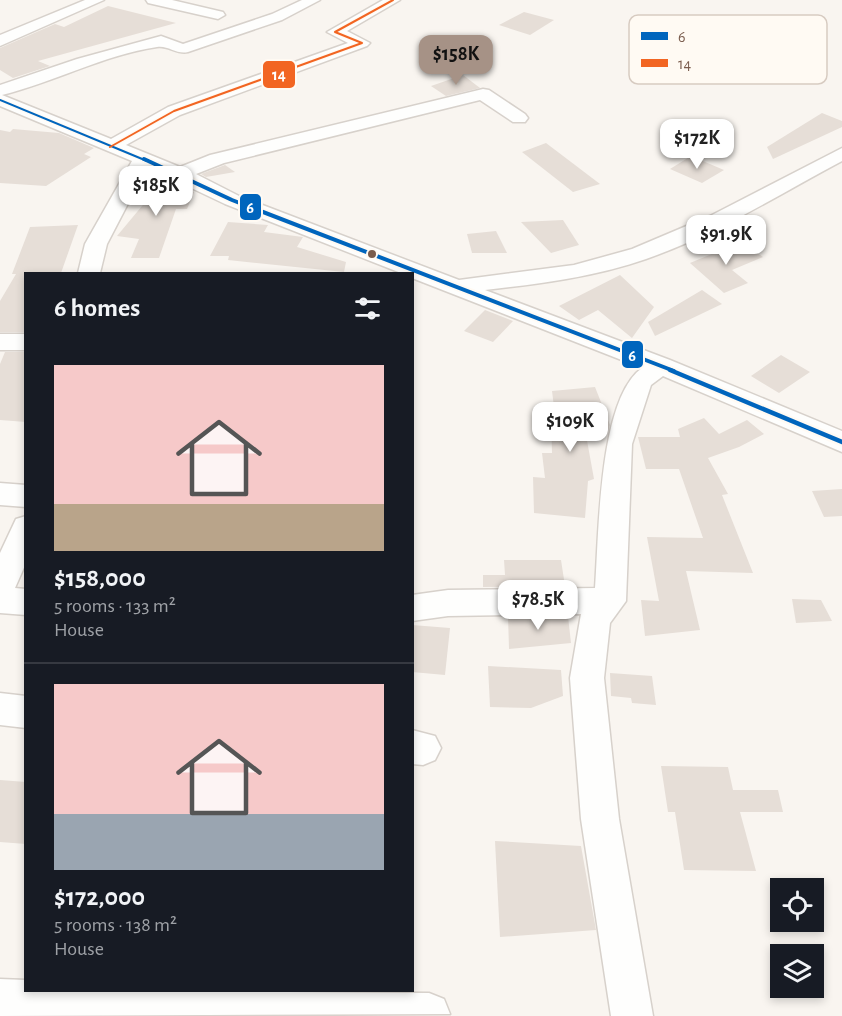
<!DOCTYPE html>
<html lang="en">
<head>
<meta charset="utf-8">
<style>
	body { margin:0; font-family:"Alegreya Sans",sans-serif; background:#242831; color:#f1f3f6; height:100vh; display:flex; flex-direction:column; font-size:22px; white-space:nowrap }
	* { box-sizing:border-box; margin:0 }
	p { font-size:20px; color:#9ea1a6 }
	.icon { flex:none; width:33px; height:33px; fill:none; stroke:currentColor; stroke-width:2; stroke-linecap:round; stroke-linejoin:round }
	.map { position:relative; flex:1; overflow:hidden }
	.details { position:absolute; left:24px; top:272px; width:390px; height:720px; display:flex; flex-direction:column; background:#171b24; border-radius:0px; box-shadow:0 3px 9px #0003 }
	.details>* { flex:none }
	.controls { position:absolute; left:770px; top:878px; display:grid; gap:12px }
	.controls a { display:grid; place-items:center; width:54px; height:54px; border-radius:0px; background:#171b24; box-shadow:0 3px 9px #0003; font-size:30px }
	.price { position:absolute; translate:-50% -51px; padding:0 14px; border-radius:12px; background:#fff; color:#222; font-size:20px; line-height:39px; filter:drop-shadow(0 2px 3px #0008) }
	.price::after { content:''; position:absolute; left:50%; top:36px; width:18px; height:14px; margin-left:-9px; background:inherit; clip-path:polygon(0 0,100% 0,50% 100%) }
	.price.selected { background:#a69286; color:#111 }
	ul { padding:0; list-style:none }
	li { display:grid; align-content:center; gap:12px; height:318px; padding:0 30px }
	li+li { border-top:2px solid #363941 }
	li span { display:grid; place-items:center; height:186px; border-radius:0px; color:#555 }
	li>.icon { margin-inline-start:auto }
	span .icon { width:108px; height:108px; fill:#fffc; stroke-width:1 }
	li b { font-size:26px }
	h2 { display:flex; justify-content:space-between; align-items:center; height:72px; padding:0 30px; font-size:26px }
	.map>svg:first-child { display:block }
	.building { fill:#e6ded7 }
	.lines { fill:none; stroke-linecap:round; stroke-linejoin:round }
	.street-casing { stroke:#d7d1cb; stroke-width:3 }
	.street { fill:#fefefd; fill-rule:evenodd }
	.bus-1-far2-casing { stroke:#fffaf3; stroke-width:4.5 }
	.bus-1-far1-casing { stroke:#fffaf3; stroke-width:8 }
	.bus-1-casing { stroke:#fffaf3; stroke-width:9 }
	.bus-2-casing { stroke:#fffaf3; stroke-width:4.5 }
	.bus-1-far2 { stroke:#0065bd; stroke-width:2 }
	.bus-1-far1 { stroke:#0065bd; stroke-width:4 }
	.bus-1 { stroke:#0065bd; stroke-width:4.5 }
	.bus-2 { stroke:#f26522; stroke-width:2 }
	.bus-dot { fill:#7a5c4d; stroke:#fffaf3; stroke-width:2 }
	.key { fill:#fffaf3; stroke:#d7cbc1; stroke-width:1.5 }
	.key-label { font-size:16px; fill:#7a5c4d }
	.line-badge { stroke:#fffaf3; stroke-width:2 }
	.badge-label { font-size:16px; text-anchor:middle; font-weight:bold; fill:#fff }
</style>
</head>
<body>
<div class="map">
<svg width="842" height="1016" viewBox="0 0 842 1016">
	<rect width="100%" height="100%" fill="#f9f5f0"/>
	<g class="building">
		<path d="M108,6l68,17 -138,38 12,5 -37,12 -13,-8v-22l55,-24 9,3z"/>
		<path d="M524,12l30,8 -24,15 -31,-10z"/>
		<path d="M463,75l17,13 -34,8 -15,-10z"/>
		<path d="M822,113l20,8v6l-69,32 -6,-12z"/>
		<path d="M13,129l46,4 35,15 -10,6 7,3 -45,29 -46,-3v-53l10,2z"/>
		<path d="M546,143l54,41 -27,8 -51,-40z"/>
		<path d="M691,156l33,14 -22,13 -32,-14z"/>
		<path d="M225,165l10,7 -29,5 -5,-3z"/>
		<path d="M149,180l23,2 22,10 -7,17h-11l-17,49h-28l8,-19 -22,-3 30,-36 -11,-1z"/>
		<path d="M563,220l16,25 -28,8 -30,-31z"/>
		<path d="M228,222l40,3 -4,7 39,5 -6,10 49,15 -2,10 -116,-12 1,-4h-19z"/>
		<path d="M78,225l-17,48h-35v59h-26v-31l16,-27h-4l18,-47z"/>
		<path d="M496,231l11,22h-35l-5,-19z"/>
		<path d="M741,242l22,15 -31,13 16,13 -24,10 -34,-30z"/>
		<path d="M620,275l34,32 -22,31 -34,-28 -19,10 -20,-14z"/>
		<path d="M702,290l20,14 -67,32 -7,-14z"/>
		<path d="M485,310l28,11 -20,21 -29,-11z"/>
		<path d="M5,352h21v70l-26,-2v-56z"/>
		<path d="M781,355l29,17 -31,21 -28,-17z"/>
		<path d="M595,387l15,38 -3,10h-21l8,44 -6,2 -3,37 -51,-5 -1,-36 12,1 -3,-25h10l-1,-38h4l-3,-24z"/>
		<path d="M704,418l15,16 28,-14 17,14 -25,13 -31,11 20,36 -6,1 31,78 -67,-2 14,59 -55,6 -4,-36 18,1 -12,-64 56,1 -24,-69h-33l-8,-32h42l-2,-8z"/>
		<path d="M842,489v27l-18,1 -12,-26z"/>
		<path d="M504,560h57l4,26 -82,1v-12h22z"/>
		<path d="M792,599l29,1 11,21 -36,2z"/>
		<path d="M568,616l3,27 -62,6 -1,-32z"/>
		<path d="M412,625l38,3 -5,47 -33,-3z"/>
		<path d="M488,666l73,4 2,26 -32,12 -41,-1z"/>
		<path d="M610,673l42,3 4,29 -24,-2 -1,-5 -20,-2z"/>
		<path d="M661,766l67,1 5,23h45l5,22h-43l16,59 -72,-1 -9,-58h-7z"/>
		<path d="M0,780l26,2v62l-26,-2z"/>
		<path d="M495,841l86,5 15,84 -96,7z"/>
	</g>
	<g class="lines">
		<g class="street-casing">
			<g id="street">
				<path d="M85,0h19l-104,46v-11z"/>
				<path d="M146,0h26l51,12 2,3 -7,4 -70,-16z"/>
				<path d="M302,0h18l-38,20 -94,32c-11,3 -20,-7 -31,-5 -53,8 -103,35 -155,48l109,44 57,-32 180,-64 -21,-11 56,-32h17l-53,31 23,12 -3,3 -187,69 -54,30 54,22 30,-12 273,-66 6,1 36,24 3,4 -3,4h-12l-33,-22 -256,63 -28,11 43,22 220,84 115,-15 58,-16 78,-33 132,-68v13c-64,34 -127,74 -196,98 -52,18 -107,25 -161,31l185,70 172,71v21l-179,-76 -12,9 -19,59 -6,157 -16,22 -6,55 15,141 34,197h-42l-30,-197 -11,-141 11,-64 -133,2 -36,5v-26l36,-5 147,-2c4,-52 3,-189 47,-220l-230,-90v-5h-11l-176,-69 -78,-37 -40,77 -7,29h-22l7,-29 47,-83 -132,-55v-21l77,-26 84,-23 22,8 89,-30z"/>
				<rect x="0" y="334" width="26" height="16"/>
				<path d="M0,483l26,2v22l-26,-2z"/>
				<path d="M26,516v47l-11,25 11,1v26l-26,-2v-60l16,-34z"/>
				<path d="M0,693l26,3v32l-26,-3z"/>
				<path d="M412,730l23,6 6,12 -6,12 -12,5 -11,-1z"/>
				<path d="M0,979l26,1v10l403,3 15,6 6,15 -450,2z"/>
			</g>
		</g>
		<use href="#street" class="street"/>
		<g class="bus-1-far2-casing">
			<path id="bus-1-far2" d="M0,100l147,61"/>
		</g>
		<g class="bus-1-far1-casing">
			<path id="bus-1-far1" d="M144,159l88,41 442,171"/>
		</g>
		<g class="bus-1-casing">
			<path id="bus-1" d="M670,370l172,72"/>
		</g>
		<g class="bus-2-casing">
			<path id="bus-2" d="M110,147l64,-36 188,-68 -27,-11 58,-32"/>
		</g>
		<use href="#bus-1-far2" class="bus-1-far2"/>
		<use href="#bus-1-far1" class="bus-1-far1"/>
		<use href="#bus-1" class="bus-1"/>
		<use href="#bus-2" class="bus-2"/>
	</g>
	<circle class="bus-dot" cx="372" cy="254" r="5"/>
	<rect x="629" y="15" width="198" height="69" rx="9" class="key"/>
	<rect x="641" y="32" width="27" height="8" fill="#0065bd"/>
	<rect x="641" y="59" width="27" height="8" fill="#f26522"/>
	<g class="key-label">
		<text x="678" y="42">6</text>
		<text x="678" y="69">14</text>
	</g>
	<g class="line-badge">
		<rect x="262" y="60" width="34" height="29" rx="6" fill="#f26522"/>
		<rect x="239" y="193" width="23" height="28" rx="6" fill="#0065bd"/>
		<rect x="621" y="340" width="23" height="29" rx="6" fill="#0065bd"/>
	</g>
	<g class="badge-label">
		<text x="279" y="80">14</text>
		<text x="250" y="213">6</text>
		<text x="632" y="361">6</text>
	</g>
</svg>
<div class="controls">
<a><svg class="icon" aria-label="locate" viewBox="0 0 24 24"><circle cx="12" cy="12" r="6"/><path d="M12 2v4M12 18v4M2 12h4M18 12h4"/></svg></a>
<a><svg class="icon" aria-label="layers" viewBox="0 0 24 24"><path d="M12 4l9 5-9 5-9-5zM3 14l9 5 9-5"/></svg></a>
</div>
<b class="price selected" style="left:456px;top:86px">$158K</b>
<b class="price" style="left:697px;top:170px">$172K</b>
<b class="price" style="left:156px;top:217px">$185K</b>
<b class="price" style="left:726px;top:266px">$91.9K</b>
<b class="price" style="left:570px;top:453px">$109K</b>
<b class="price" style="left:538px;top:631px">$78.5K</b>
<section class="details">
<h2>6 homes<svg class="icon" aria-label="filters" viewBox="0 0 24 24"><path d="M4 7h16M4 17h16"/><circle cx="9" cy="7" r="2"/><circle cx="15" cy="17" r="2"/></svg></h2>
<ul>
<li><span style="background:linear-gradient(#f6c9c9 75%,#b9a48a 0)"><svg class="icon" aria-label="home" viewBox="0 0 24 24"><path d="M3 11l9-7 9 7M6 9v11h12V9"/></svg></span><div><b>$158,000</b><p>5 rooms · 133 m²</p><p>House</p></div></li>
<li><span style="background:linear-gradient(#f6c9c9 70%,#9aa5b1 0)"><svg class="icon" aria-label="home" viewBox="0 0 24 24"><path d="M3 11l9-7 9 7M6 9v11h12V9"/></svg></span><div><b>$172,000</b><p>5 rooms · 138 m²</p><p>House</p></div></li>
</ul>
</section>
</div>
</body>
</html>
